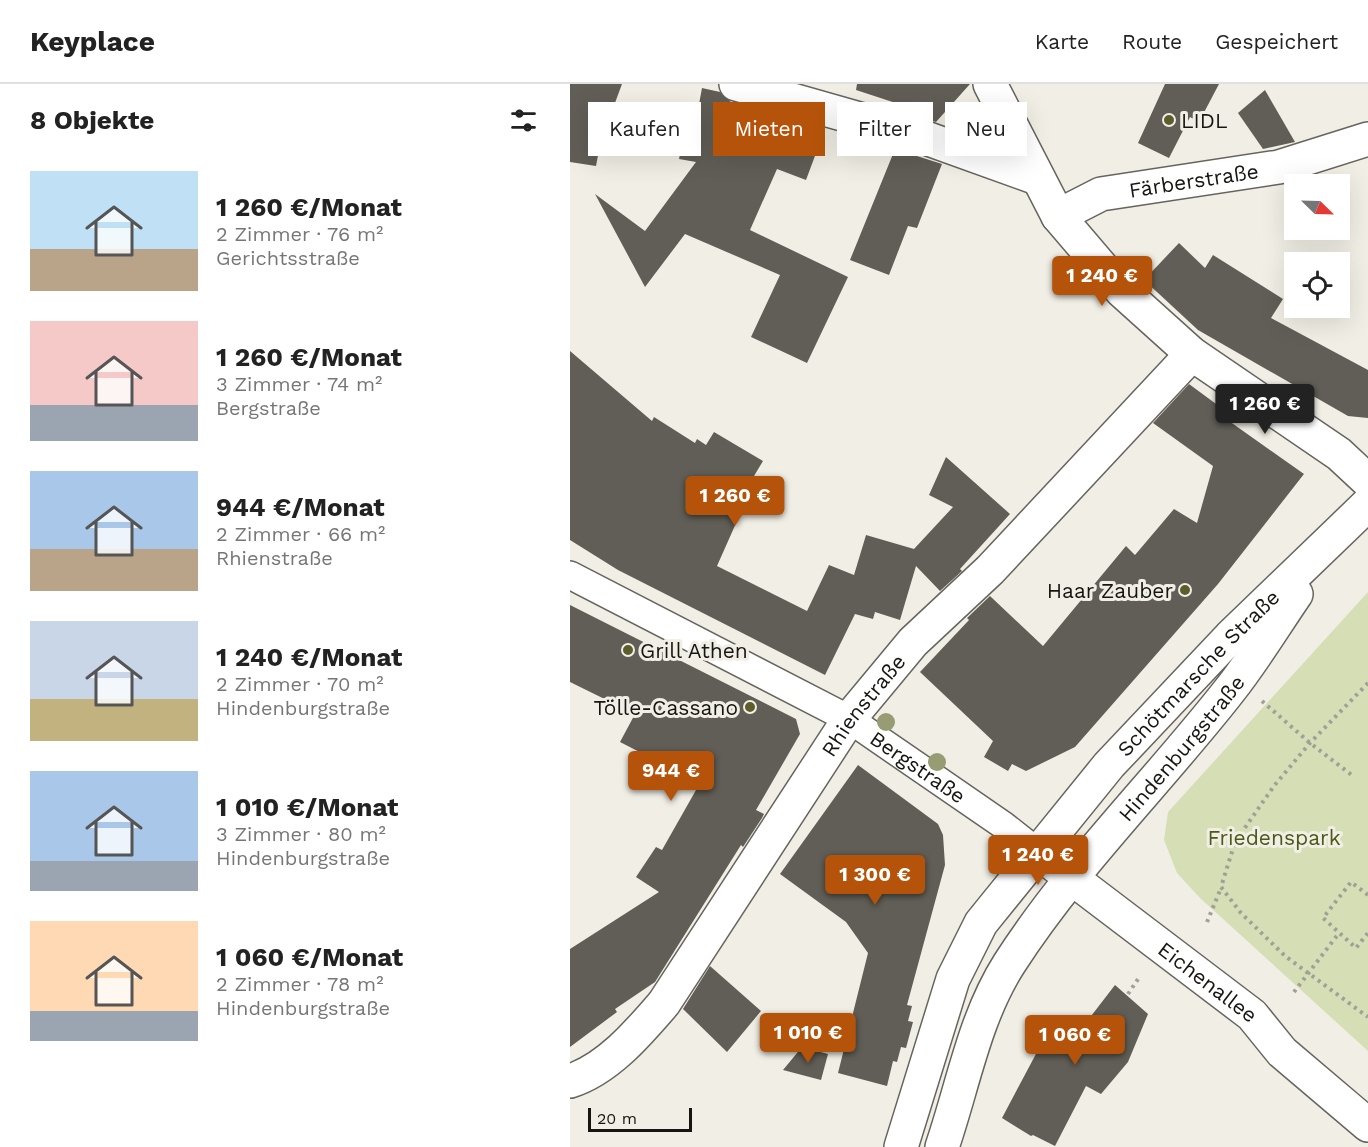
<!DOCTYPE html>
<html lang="de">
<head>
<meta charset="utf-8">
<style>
	body { margin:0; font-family:"Work Sans",sans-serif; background:#f6f6f6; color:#222; height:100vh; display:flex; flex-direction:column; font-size:22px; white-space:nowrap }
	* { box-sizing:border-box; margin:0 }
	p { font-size:20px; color:#767676 }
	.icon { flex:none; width:33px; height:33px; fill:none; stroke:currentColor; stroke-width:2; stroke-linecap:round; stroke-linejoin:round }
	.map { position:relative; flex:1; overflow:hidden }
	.drawer { display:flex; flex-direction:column; background:#fff; width:570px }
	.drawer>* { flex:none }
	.hud { position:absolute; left:18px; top:18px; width:570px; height:54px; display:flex; gap:12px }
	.needle { width:39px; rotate:113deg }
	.controls { position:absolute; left:714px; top:90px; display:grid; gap:12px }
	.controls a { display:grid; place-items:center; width:66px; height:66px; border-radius:0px; background:#fff; box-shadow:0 6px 24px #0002; font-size:30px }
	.scale { position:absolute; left:18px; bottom:15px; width:104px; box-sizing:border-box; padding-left:6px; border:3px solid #161512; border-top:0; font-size:16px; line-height:21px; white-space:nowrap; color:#161512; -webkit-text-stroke:4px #f1efe5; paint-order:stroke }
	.price { position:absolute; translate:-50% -51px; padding:0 14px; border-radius:6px; background:#b45309; color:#fff; font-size:20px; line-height:39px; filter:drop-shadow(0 2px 3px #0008) }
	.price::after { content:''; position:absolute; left:50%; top:36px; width:18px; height:14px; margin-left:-9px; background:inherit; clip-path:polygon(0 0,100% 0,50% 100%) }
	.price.active { background:#222; color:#fff }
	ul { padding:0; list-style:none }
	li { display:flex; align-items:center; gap:18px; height:150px; padding:0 30px }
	li span { display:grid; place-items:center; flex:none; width:168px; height:120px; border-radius:0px; color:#555 }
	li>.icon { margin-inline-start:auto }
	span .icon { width:72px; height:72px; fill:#fffc; stroke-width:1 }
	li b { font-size:26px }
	h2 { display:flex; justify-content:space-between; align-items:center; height:72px; padding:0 30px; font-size:26px }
	.tag { padding:0 21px; border-radius:0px; background:#fff; box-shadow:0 6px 24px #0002; font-size:21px; line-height:54px }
	.tag.active { background:#b45309; color:#fff }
	header { display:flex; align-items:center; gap:36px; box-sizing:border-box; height:84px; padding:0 30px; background:#fff; border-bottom:2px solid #e0e0e0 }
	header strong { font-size:28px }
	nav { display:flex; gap:33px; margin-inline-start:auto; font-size:21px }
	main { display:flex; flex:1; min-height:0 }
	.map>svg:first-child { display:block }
	.green { fill:#d5deb5 }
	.building { fill:#605e56 }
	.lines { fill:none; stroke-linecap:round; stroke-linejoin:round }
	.pedestrian-casing { stroke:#66645c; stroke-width:30 }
	.minor-casing { stroke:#66645c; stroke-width:36 }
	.tertiary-casing { stroke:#66645c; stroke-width:36 }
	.primary-casing { stroke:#66645c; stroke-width:36 }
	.path { stroke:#a1a098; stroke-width:4; stroke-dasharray:3 4.5; stroke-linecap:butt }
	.pedestrian { stroke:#fff; stroke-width:27 }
	.minor { stroke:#fff; stroke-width:33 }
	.tertiary { stroke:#fff; stroke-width:33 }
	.primary { stroke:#fff; stroke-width:33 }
	.tree { fill:#979c73 }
	.poi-dot { fill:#5c5d2a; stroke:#f1efe5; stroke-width:2 }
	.labels { text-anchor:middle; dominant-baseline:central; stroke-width:6; stroke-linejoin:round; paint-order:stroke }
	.poi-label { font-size:21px; fill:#161512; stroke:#f1efe5; text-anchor:start }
	.street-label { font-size:21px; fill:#161512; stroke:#f1efe5 }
	.park-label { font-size:21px; fill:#4e5916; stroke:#f1efe5 }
</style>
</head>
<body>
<header>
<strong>Keyplace</strong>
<nav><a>Karte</a><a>Route</a><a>Gespeichert</a></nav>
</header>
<main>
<section class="drawer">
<h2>8 Objekte<svg class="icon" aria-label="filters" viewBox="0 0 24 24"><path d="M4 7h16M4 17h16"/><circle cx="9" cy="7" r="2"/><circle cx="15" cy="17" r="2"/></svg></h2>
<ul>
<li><span style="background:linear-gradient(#bfe0f5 65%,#b9a48a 0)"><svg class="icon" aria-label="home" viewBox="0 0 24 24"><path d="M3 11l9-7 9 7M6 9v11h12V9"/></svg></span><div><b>1 260 €/Monat</b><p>2 Zimmer · 76 m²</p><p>Gerichtsstraße</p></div></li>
<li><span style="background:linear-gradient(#f6c9c9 70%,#9aa5b1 0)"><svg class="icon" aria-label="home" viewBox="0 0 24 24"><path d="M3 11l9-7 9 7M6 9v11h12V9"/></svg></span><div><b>1 260 €/Monat</b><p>3 Zimmer · 74 m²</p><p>Bergstraße</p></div></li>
<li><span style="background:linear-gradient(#a9c7e8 65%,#b9a48a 0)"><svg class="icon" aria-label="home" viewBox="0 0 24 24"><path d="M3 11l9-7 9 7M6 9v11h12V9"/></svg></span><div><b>944 €/Monat</b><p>2 Zimmer · 66 m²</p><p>Rhienstraße</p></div></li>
<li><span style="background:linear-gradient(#c9d6e8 65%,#c2b280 0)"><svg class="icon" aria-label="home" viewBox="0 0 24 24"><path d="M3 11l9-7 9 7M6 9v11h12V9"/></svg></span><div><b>1 240 €/Monat</b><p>2 Zimmer · 70 m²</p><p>Hindenburgstraße</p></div></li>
<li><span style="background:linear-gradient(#a9c7e8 75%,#9aa5b1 0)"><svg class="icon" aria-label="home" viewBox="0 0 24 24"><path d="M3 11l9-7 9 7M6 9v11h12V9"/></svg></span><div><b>1 010 €/Monat</b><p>3 Zimmer · 80 m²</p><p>Hindenburgstraße</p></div></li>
<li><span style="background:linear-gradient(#ffd9b3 75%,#9aa5b1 0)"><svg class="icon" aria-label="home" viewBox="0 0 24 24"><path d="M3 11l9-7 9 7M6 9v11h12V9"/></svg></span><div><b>1 060 €/Monat</b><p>2 Zimmer · 78 m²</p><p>Hindenburgstraße</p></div></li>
</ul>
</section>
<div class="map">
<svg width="798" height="1063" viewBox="0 0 798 1063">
	<rect width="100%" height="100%" fill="#f1efe5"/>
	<path class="green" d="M798,508v459l-168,-153 -23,-25 -13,-33 4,-28z"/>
	<g class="building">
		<path d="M0,0h52l-13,35 -4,-1 -9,48 -26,-4z"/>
		<path d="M287,0h113l-34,38 -27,-8 2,-6 -55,-18z"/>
		<path d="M595,0h54l-20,38 -9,-5 -21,41 -31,-15z"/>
		<path d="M132,4l18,4 11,10 94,27 -19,51 -29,-11 -27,61 98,47 -41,86 -56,-26 29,-62 -95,-41 -40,53 -50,-93 50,37 51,-69 -17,-3 9,-46 9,2z"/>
		<path d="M695,6l30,52 -32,7 -25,-36z"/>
		<path d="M325,65l47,15 -25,64 -9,-2 -19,49 -39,-15z"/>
		<path d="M609,159l26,25 8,-13 70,44 -12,19 97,52v48l-20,-2 -150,-86 -54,-50z"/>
		<path d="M0,267l82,70 2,-4 41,26 2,-4 9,6 8,-13 49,29 -18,30 4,3 -32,72 90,45 22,-46 25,10 12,-40 48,14 39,-42 -24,-12 17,-38 64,57 -50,55 2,2 -22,20 -24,-25 -16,54 -25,-8 -2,7 -18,-5 -30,61 -207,-105 -48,-30z"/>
		<path d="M619,300l42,31 -2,6 75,53 -86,110 -143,163 -49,24 -14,-7 -4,7 -24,-14 9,-16 -73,-69 49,-52 -2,-2 23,-22 53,50 83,-100 9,9 39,-46 23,14 16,-57 -60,-43z"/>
		<path d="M0,521l226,114 4,15 -44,76 8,4 -2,4 -19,29 -2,-2 -86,137 -40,27 2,3 -47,35v-98l89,-57 -23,-15 20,-30 6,3 38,-67 -80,-41 15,-28 -65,-32z"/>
		<path d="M288,681l80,59 5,11 2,30 -38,140 5,1 -4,15 5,1 -7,26 -5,-1 -4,15 -4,-1 -6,25 -49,-13 30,-120 -22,-31 -66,-48z"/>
		<path d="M140,882l51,45 -34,41 -44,-43z"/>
		<path d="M545,901l33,29 -20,48 -27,32 -15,-8 -31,60 -22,-11 -2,1 -29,-18 52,-98 24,13z"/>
		<path d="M232,963l26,7 -7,26 -38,-10z"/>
	</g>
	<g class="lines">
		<g class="pedestrian-casing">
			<g id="pedestrian">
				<path id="s1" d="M0,491l279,144 154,106 33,26"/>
			</g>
		</g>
		<g class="minor-casing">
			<g id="minor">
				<path d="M166,0l187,53 114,41"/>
				<path d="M420,0l68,132 64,75 70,63 147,100 29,27"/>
				<path id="s2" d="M488,132l43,-22 178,-27 89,-28"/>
				<path id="s3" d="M0,997c38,-12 69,-49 94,-78l185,-284 64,-77 77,-72 202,-216"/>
			</g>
		</g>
		<g class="tertiary-casing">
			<g id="tertiary">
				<path id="s4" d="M466,767l216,164 30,37 86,73"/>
			</g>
		</g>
		<g class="primary-casing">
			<g id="primary">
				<path id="s5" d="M331,1063l52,-168 28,-56 128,-158 121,-128 138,-133"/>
				<path id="s6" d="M372,1063c21,-61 32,-128 67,-183 63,-98 148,-181 220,-273 24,-30 45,-65 67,-97"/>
			</g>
		</g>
		<g class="path">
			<path d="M798,599l-58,60 -36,43 -39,56 -14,45 20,26 44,43 83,61"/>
			<path d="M692,617l48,42 43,33"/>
			<path d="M798,811l-17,-13 -28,36 33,30 12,-15"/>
			<path d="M637,838l14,-34"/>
			<path d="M724,908l45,-59"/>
			<path d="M558,910l10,-15"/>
		</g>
		<use href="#pedestrian" class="pedestrian"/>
		<use href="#minor" class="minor"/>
		<use href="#tertiary" class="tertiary"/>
		<use href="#primary" class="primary"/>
	</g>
	<g class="tree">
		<circle cx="316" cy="638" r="9"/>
		<circle cx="367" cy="678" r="9"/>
	</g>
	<g class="poi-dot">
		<circle cx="599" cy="36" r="6"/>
		<circle cx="615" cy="506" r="6"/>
		<circle cx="58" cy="566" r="6"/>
		<circle cx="180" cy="623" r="6"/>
	</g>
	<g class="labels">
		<g class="poi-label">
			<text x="611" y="36">LIDL</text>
			<text x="603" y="506" text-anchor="end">Haar Zauber</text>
			<text x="70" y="566">Grill Athen</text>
			<text x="168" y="623" text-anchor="end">Tölle-Cassano</text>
		</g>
		<g class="street-label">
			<text stroke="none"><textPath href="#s2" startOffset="142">Färberstraße</textPath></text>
			<text stroke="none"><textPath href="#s5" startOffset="570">Schötmarsche Straße</textPath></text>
			<text stroke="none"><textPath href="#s3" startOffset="482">Rhienstraße</textPath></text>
			<text stroke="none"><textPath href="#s6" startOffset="472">Hindenburgstraße</textPath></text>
			<text stroke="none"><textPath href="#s1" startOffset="398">Bergstraße</textPath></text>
			<text stroke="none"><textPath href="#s4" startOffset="216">Eichenallee</textPath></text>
		</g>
		<g class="park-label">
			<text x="704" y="753">Friedenspark</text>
		</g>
	</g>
</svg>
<div class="controls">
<a><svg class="needle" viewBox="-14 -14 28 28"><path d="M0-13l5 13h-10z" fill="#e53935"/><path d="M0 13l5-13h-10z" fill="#767676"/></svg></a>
<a><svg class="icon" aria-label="locate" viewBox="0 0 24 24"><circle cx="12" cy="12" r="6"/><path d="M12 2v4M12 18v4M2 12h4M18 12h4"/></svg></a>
</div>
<div class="scale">20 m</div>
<b class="price" style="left:532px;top:223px">1 240 €</b>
<b class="price active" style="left:695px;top:351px">1 260 €</b>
<b class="price" style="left:165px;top:443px">1 260 €</b>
<b class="price" style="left:101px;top:718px">944 €</b>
<b class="price" style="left:468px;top:802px">1 240 €</b>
<b class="price" style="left:305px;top:822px">1 300 €</b>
<b class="price" style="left:238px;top:980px">1 010 €</b>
<b class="price" style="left:505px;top:982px">1 060 €</b>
<div class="hud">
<a class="tag">Kaufen</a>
<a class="tag active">Mieten</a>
<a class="tag">Filter</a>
<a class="tag">Neu</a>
</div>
</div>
</main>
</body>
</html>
